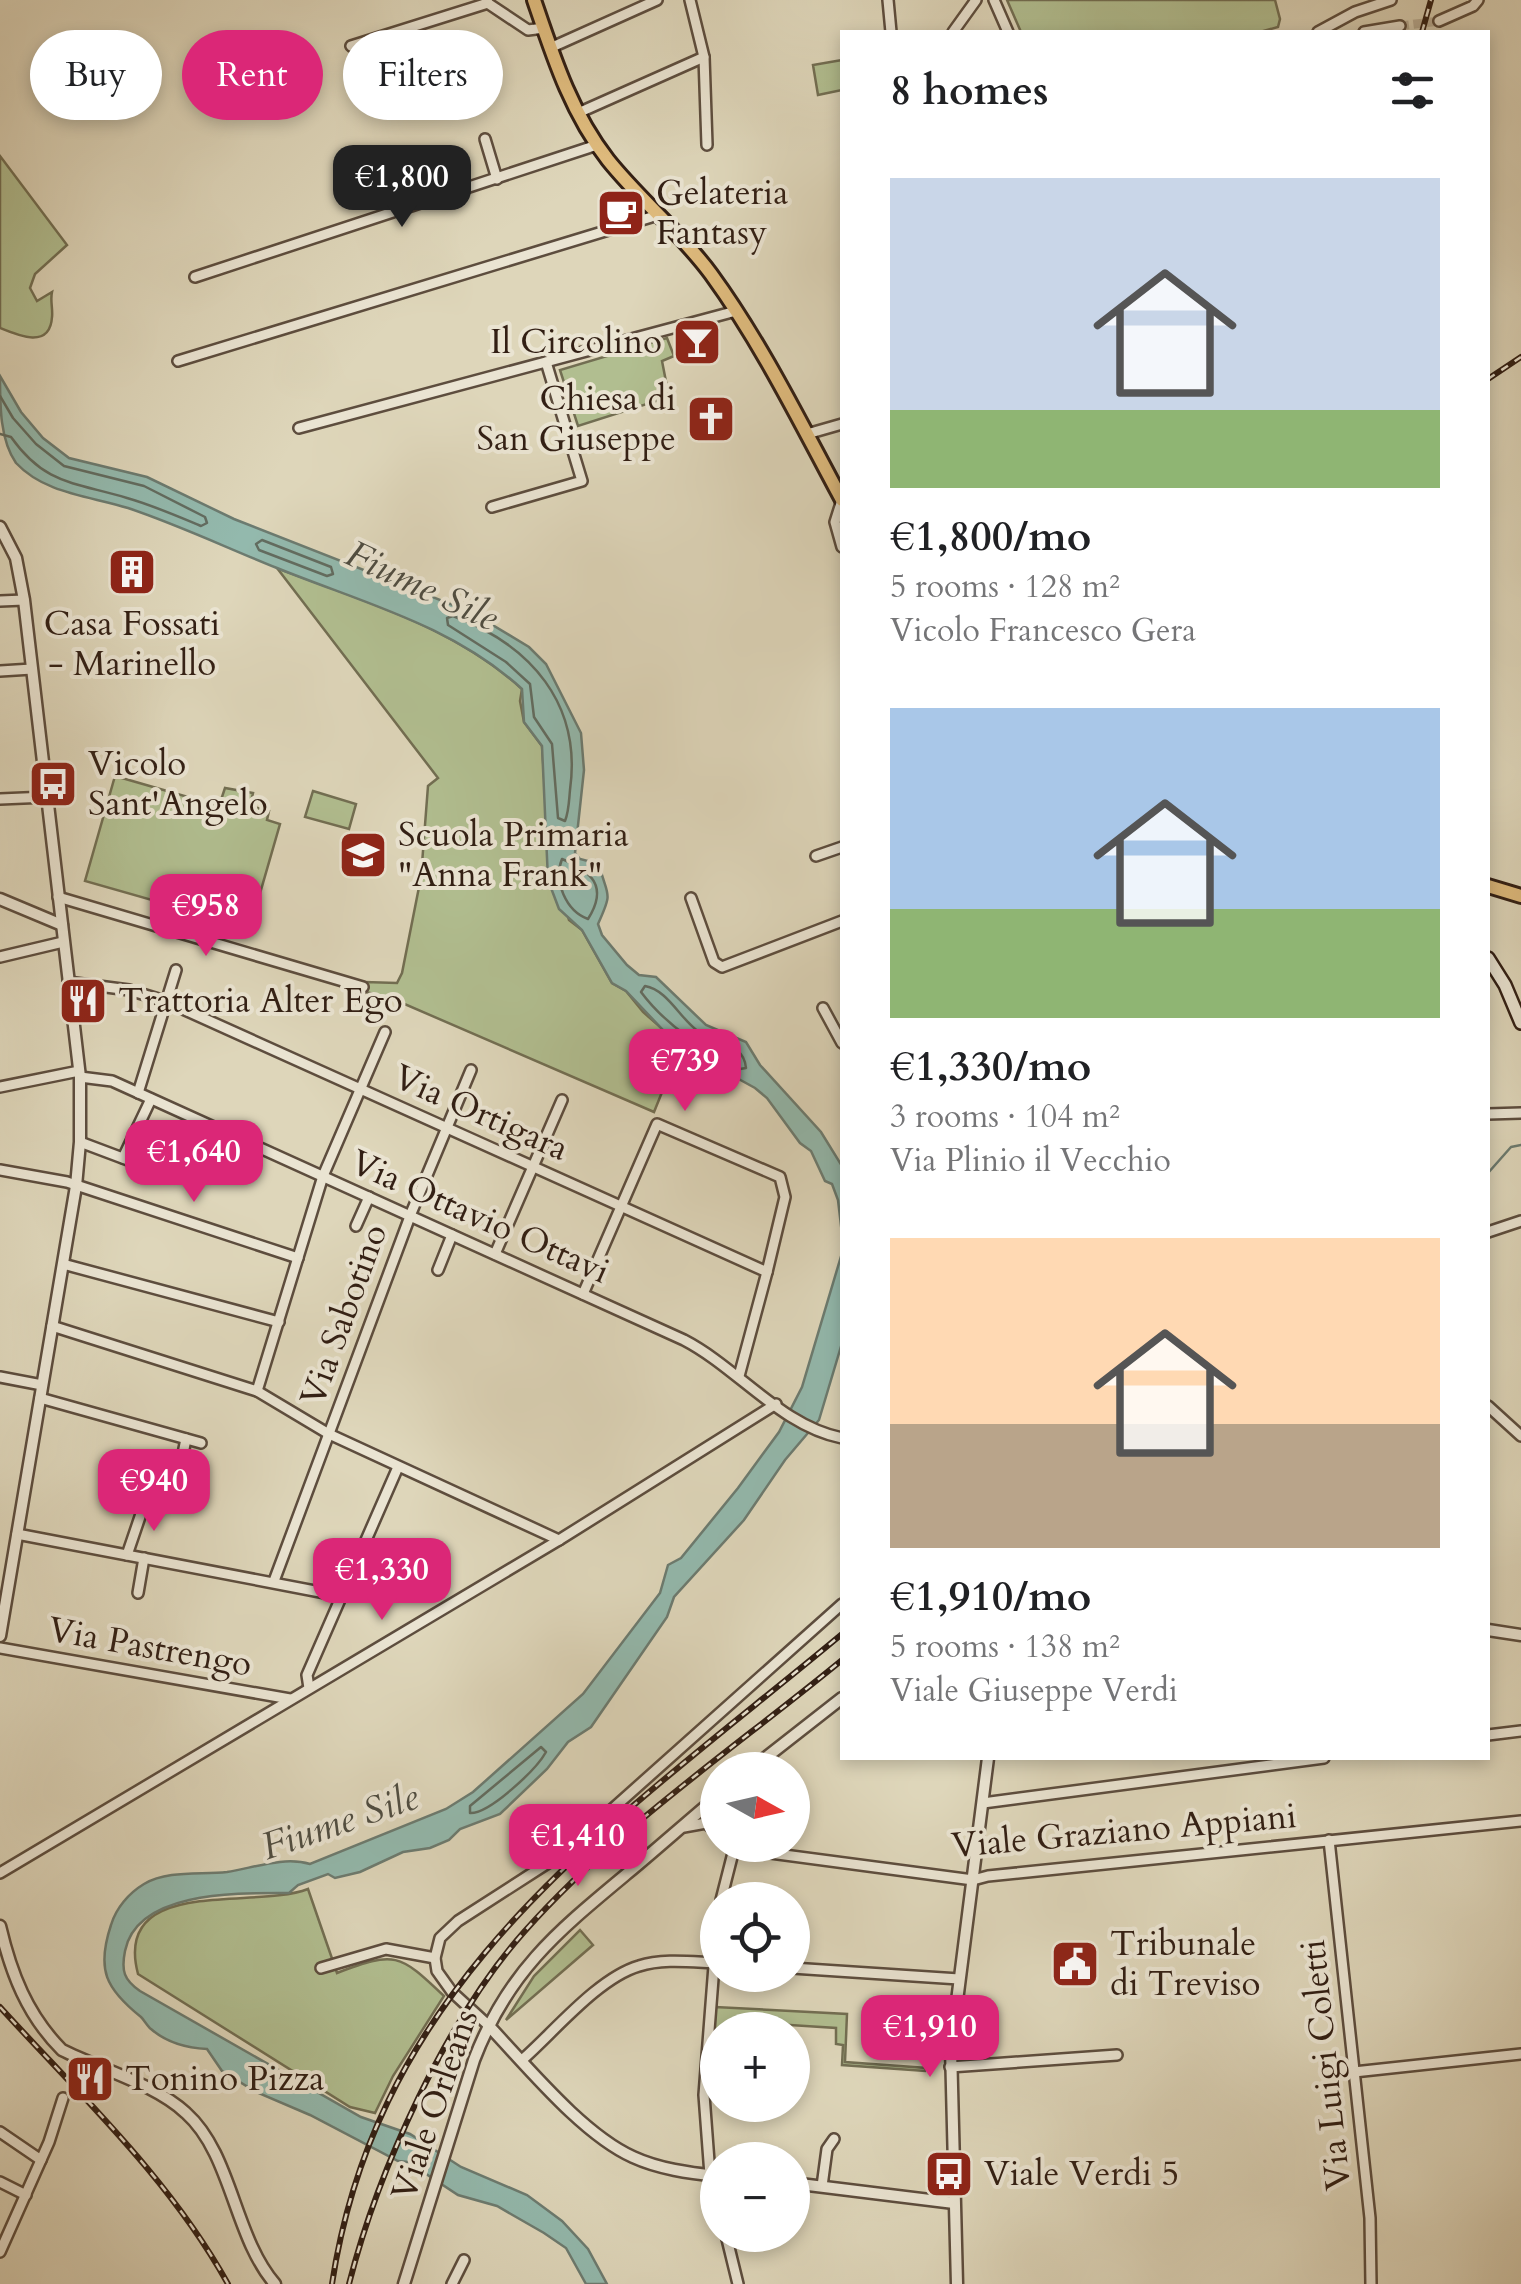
<!DOCTYPE html>
<html lang="en">
<head>
<meta charset="utf-8">
<style>
	body { margin:0; font-family:Cardo,serif; background:#f6f6f6; color:#202124; height:100vh; display:flex; flex-direction:column; font-size:38px; white-space:nowrap }
	* { box-sizing:border-box; margin:0 }
	p { font-size:32px; color:#757577 }
	.icon { flex:none; width:55px; height:55px; fill:none; stroke:currentColor; stroke-width:2; stroke-linecap:round; stroke-linejoin:round }
	.map { position:relative; flex:1; overflow:hidden }
	.sheet { position:absolute; left:840px; top:30px; width:650px; height:1730px; display:flex; flex-direction:column; background:#fff; border-radius:0px; box-shadow:0 5px 15px #0003 }
	.sheet>* { flex:none }
	.banner { position:absolute; left:30px; top:30px; width:660px; height:90px; display:flex; gap:20px }
	.needle { width:65px; rotate:98deg }
	.tools { position:absolute; left:700px; top:1752px; display:grid; gap:20px }
	.tools a { display:grid; place-items:center; width:110px; height:110px; border-radius:50%; background:#fff; box-shadow:0 5px 15px #0003; font-size:50px }
	.price { position:absolute; translate:-50% -85px; padding:0 22px; border-radius:20px; background:#db2777; color:#fff; font-size:32px; line-height:65px; filter:drop-shadow(0 2px 5px #0008) }
	.price::after { content:''; position:absolute; left:50%; top:60px; width:30px; height:22px; margin-left:-15px; background:inherit; clip-path:polygon(0 0,100% 0,50% 100%) }
	.price.active { background:#222; color:#fff }
	ul { padding:0; list-style:none }
	li { display:grid; align-content:center; gap:20px; height:530px; padding:0 50px }
	li span { display:grid; place-items:center; height:310px; border-radius:0px; color:#555 }
	li>.icon { margin-inline-start:auto }
	span .icon { width:180px; height:180px; fill:#fffc; stroke-width:1 }
	li b { font-size:42px }
	h2 { display:flex; justify-content:space-between; align-items:center; height:120px; padding:0 50px; font-size:42px }
	.tag { padding:0 35px; border-radius:45px; background:#fff; box-shadow:0 5px 15px #0003; font-size:35px; line-height:90px }
	.tag.active { background:#db2777; color:#fff }
	.map>svg:first-child { display:block }
	.green { fill:#b1be90; stroke:#726e52; stroke-width:2.5 }
	.water { fill:#93b9ad; stroke:#6c7b70; stroke-width:2.5 }
	.lines { fill:none; stroke-linecap:round; stroke-linejoin:round }
	.shore { stroke:#626c60; stroke-width:2.5 }
	.stream { stroke:#6c7b70; stroke-width:2.5 }
	.minor-tunnel { stroke:#bcb199; stroke-width:9; stroke-dasharray:9 4.5; stroke-linecap:butt }
	.minor-casing { stroke:#5d4d3e; stroke-width:14 }
	.tertiary-casing { stroke:#5d4d3e; stroke-width:15 }
	.secondary-casing { stroke:#321f14; stroke-width:16 }
	.primary-casing { stroke:#321f14; stroke-width:18 }
	.minor { stroke:#eae4d2; stroke-width:9 }
	.tertiary { stroke:#eae4d2; stroke-width:10 }
	.secondary { stroke:#eae4d2; stroke-width:11 }
	.primary { stroke:#dfbb7d; stroke-width:12 }
	.rail-casing { stroke:#321f14; stroke-width:6 }
	.rail { stroke:#eae4d2; stroke-width:2.5; stroke-dasharray:8; stroke-linecap:butt }
	.labels { text-anchor:middle; dominant-baseline:central; stroke-width:8; stroke-linejoin:round; paint-order:stroke }
	.poi-label { font-size:35px; fill:#321f14; stroke:#eae4d2; text-anchor:start }
	.street-label { font-size:35px; fill:#321f14; stroke:#eae4d2 }
	.water-label { font-size:38px; font-style:italic; fill:#4f4d42; stroke:#eae4d2 }
</style>
</head>
<body>
<div class="map">
<svg width="1521" height="2284" viewBox="0 0 1521 2284">
	<rect width="100%" height="100%" fill="#ded6ba"/>
	<filter id="stains"><feTurbulence type="fractalNoise" baseFrequency=".002" numOctaves="4"/><feColorMatrix values="0 0 0 0 .2 0 0 0 0 .09 0 0 0 0 .02 0 0 0 .5 -.17"/></filter>
	<radialGradient id="worn" r=".72"><stop offset=".6" stop-color="#630" stop-opacity="0"/><stop offset="1" stop-color="#630" stop-opacity=".3"/></radialGradient>
	<g class="green">
		<path d="M1007,0h268l5,19 -2,8 -18,5h-239z"/>
		<path d="M842,60v30l-24,5 -5,-30z"/>
		<path d="M0,156l67,89 -32,29 -5,14 7,13 15,-9c-2,9 1,16 0,25 -2,32 -33,19 -52,11z"/>
		<path d="M667,338l7,18 -12,5 7,36 -91,29 -18,-56z"/>
		<path d="M277,568c86,33 176,58 245,121l-2,12 4,21 18,24 7,104 20,70 13,10 30,53 14,8 17,21 38,33 -27,67 -261,-113 -31,-8 3,-9 32,1 5,-10 19,-96 7,-91 10,-8z"/>
		<path d="M115,776l104,30 6,-18 28,5 -3,13 19,5 -2,9 13,4 -30,104 -165,-47z"/>
		<path d="M313,791l43,13 -7,25 -44,-12z"/>
		<path d="M308,1889l29,84c58,-22 62,-20 107,23l-51,80 -18,37 -25,-6 -212,-133c-26,-99 117,-64 170,-85z"/>
		<path d="M580,1930l13,15 -87,75 28,-44z"/>
		<path d="M715,2007l132,7 -2,48 81,6 -1,3 -83,-6 1,-20 -7,-1v-16l-61,-4 -1,6h-56l-1,17h-5z"/>
	</g>
	<g class="water">
		<path d="M0,376l21,36 22,26 26,20 78,19 87,42 237,93 58,35 17,17 35,69 3,37 -9,83 5,6 19,5c8,34 15,25 -1,60l4,11 25,30 12,10 17,2 50,48 40,17 14,23 61,67 21,34v68l-4,-34 -6,-16 -7,-3 -14,-30 -11,-8 -33,-45 -12,-10 -69,-38 -23,-20 -37,-39 -14,-8 -30,-53 -23,-21 -11,-29 -6,-134 -18,-24 -2,-33c-70,-64 -159,-86 -245,-121 -50,-20 -98,-43 -149,-60 -38,-12 -83,-14 -112,-45 -16,-23 -16,-57 -16,-87z"/>
		<path d="M842,1253v90l-23,77 -34,40 -41,60 -70,77 -7,20 -76,110 -23,15 -21,27 -47,45 -40,15 -11,11 -19,8 -27,4 -43,20 -25,6 -7,-4 -30,11 -9,8c-48,0 -152,-3 -164,58 -4,20 -1,29 15,40l221,126 49,17 51,33 66,28 35,26 26,28 19,35h-21l-20,-36 -22,-15 -47,-27 -39,-11 -50,-33 -10,-1 -88,-46 -54,-23 -34,-21 -15,-22c-20,-1 -40,-6 -56,-20 -3,-2 -7,-9 -10,-12 -35,-28 -45,-47 -30,-92 5,-17 18,-32 33,-41 24,-14 56,-9 83,-12 26,-4 57,-16 83,-8l136,-55 27,-17 110,-98 77,-101 8,-28 13,-7 57,-70 41,-56 23,-45z"/>
	</g>
	<g class="lines">
		<g class="shore">
			<path d="M0,396l13,22 23,26 28,22 80,20 61,31 2,6 -6,3c-24,-10 -49,-21 -74,-28 -53,-16 -82,-13 -116,-61l-11,-3"/>
			<path d="M262,540l69,27 2,7 -6,2 -68,-26 -3,-6z"/>
			<path d="M453,616c78,29 129,88 117,174 -1,10 -1,21 -5,31l-7,-3 -6,-74 -18,-27 -4,-33 -24,-22 -58,-37 -1,-7z"/>
			<path d="M562,859c29,12 47,27 26,60 -22,-8 -35,-38 -26,-60z"/>
			<path d="M645,986c23,4 35,33 54,46 17,13 45,10 47,36l-6,1c-37,-21 -73,-42 -99,-77z"/>
			<path d="M541,1747l5,5c-10,18 -57,62 -76,61v-7z"/>
		</g>
		<path class="stream" d="M1488,1173l23,-26 10,-2"/>
		<path class="minor-tunnel" d="M1400,26l39,-5"/>
		<g class="minor-casing">
			<g id="minor">
				<path d="M690,0l14,57 3,88"/>
				<path d="M888,0l3,32"/>
				<path d="M994,0l14,32"/>
				<path d="M486,2l42,28 16,-2"/>
				<path d="M1439,21l34,-15 5,-6"/>
				<path d="M953,32l23,-32"/>
				<path d="M1318,32l37,-20 36,-12"/>
				<path d="M1364,32l36,-6"/>
				<path d="M351,46l137,-43"/>
				<path d="M550,48l107,-48"/>
				<path d="M578,113l126,-56"/>
				<path d="M485,139l12,40"/>
				<path d="M195,277l402,-132"/>
				<path d="M178,361l480,-146"/>
				<path d="M299,428l437,-117"/>
				<path d="M807,434l35,-10"/>
				<path d="M842,500l-7,22 7,25"/>
				<path d="M492,507l90,-26 -36,-119"/>
				<path d="M0,601l24,-1"/>
				<path d="M0,671l32,-2"/>
				<path d="M0,799l47,-2"/>
				<path d="M816,856l26,-9"/>
				<path d="M58,897l305,90"/>
				<path d="M691,898l23,64 8,5 120,-46"/>
				<path d="M0,957l63,-15"/>
				<path d="M68,982l61,8 36,11 602,271 -28,104"/>
				<path d="M823,1008l19,35"/>
				<path d="M80,1077l32,4 572,259c54,28 97,86 158,98"/>
				<path d="M0,1087l79,-16"/>
				<path d="M138,1093l38,-123"/>
				<path d="M1488,1114l33,-1"/>
				<path d="M80,1142l93,35"/>
				<path d="M123,1158l28,-59"/>
				<path d="M0,1170l67,12 231,76"/>
				<path d="M356,1226l13,-29"/>
				<path d="M1488,1232l33,-11"/>
				<path d="M495,1254l67,-154"/>
				<path d="M63,1264l216,58"/>
				<path d="M438,1270l14,-35"/>
				<path d="M583,1294l74,-170 123,53 5,20 -18,75"/>
				<path d="M52,1326l205,65 72,43 230,106"/>
				<path d="M0,1377l42,8"/>
				<path d="M257,1391l66,-215 62,-144"/>
				<path d="M40,1398l161,45"/>
				<path d="M1488,1406l33,30"/>
				<path d="M175,1493l11,-54"/>
				<path d="M17,1534l324,62"/>
				<path d="M127,1555l18,-53"/>
				<path d="M274,1581l138,-370 59,-141"/>
				<path d="M138,1593l6,-35"/>
				<path d="M0,1648l290,51"/>
				<path d="M309,1688l-2,-13 91,-208"/>
				<path d="M1488,1735l33,-4"/>
				<path d="M983,1803l341,-45"/>
				<path d="M684,1827l22,-4 12,10"/>
				<path d="M1329,1840l41,378 1,66"/>
				<path d="M735,1845l19,6 219,29 15,-4 533,-55"/>
				<path d="M0,1873l559,-333 217,-136"/>
				<path d="M721,1900l14,-55"/>
				<path d="M718,1914l-14,181 6,80 8,27"/>
				<path d="M321,1968l65,-19 49,9"/>
				<path d="M792,1968l167,11"/>
				<path d="M488,2025l-36,-33 -15,-21 -2,-13 5,-20 18,-17 90,-58 33,-26 261,-233"/>
				<path d="M522,2060c32,-28 76,-82 117,-94 24,-8 53,-4 79,-3"/>
				<path d="M950,2067l167,-12"/>
				<path d="M1354,2072l167,-18"/>
				<path d="M0,2132l41,28"/>
				<path d="M0,2182l26,13"/>
				<path d="M822,2186l5,-37 7,-10"/>
				<path d="M726,2235l12,49"/>
				<path d="M0,2252l49,-110 14,-44"/>
				<path d="M452,2284l12,-24"/>
			</g>
		</g>
		<g class="tertiary-casing">
			<g id="tertiary">
				<path d="M0,527l16,31 8,42 56,477v65l-4,44 -76,450"/>
				<path d="M0,899l62,26"/>
				<path d="M1488,1630l33,5"/>
				<path d="M750,1770l92,-72"/>
				<path d="M0,1926c11,47 27,89 62,124 38,19 93,34 124,63 46,41 48,124 89,171"/>
				<path d="M488,2025c39,41 94,109 145,132 26,12 56,16 85,19"/>
				<path d="M792,2183l162,20"/>
				<path d="M404,2284l70,-224c34,-89 84,-129 155,-188 30,-25 59,-51 89,-76"/>
				<path d="M957,2284l-6,-236 37,-290"/>
			</g>
		</g>
		<g class="secondary-casing">
			<path id="secondary" d="M1488,958l17,27 16,38"/>
		</g>
		<g class="primary-casing">
			<g id="primary">
				<path d="M534,0c19,56 37,113 74,160 32,40 73,73 103,114 51,70 90,150 131,226"/>
				<path d="M1488,886l33,10"/>
			</g>
		</g>
		<use href="#minor" class="minor"/>
		<use href="#tertiary" class="tertiary"/>
		<use href="#secondary" class="secondary"/>
		<use href="#primary" class="primary"/>
		<g class="rail-casing">
			<g id="rail">
				<path d="M1422,32l9,-32"/>
				<path d="M1488,379l33,-22"/>
				<path d="M0,2007c80,88 170,172 228,277"/>
				<path d="M332,2284c47,-311 287,-464 510,-650"/>
				<path d="M349,2284c29,-114 97,-264 175,-352 92,-104 211,-184 318,-272"/>
			</g>
		</g>
		<use href="#rail" class="rail"/>
	</g>
	<defs>
		<g id="cafe-square" transform="scale(2.5)"><rect x="-9" y="-9" width="18" height="18" rx="4" fill="#8f2418" stroke="#eae4d2"/><path d="M-5.5-4.5H6V0H3Q3 3.5 0 3.5H-2.5Q-5.5 3.5-5.5 0ZM3-3.2v2h1.7v-2ZM-6 4.5H4V6H-6Z" fill="#fff"/></g>
		<g id="bar-square" transform="scale(2.5)"><rect x="-9" y="-9" width="18" height="18" rx="4" fill="#8f2418" stroke="#eae4d2"/><path d="M-6-5H6L.8 .8V4.5H3.5V6h-7V4.5H-.8V.8Z" fill="#fff"/></g>
		<g id="church-square" transform="scale(2.5)"><rect x="-9" y="-9" width="18" height="18" rx="4" fill="#8f2418" stroke="#eae4d2"/><path d="M-1.2-6h2.4v3.5h3.3v2.4h-3.3V6h-2.4V-.1h-3.3v-2.4h3.3Z" fill="#fff"/></g>
		<g id="building-square" transform="scale(2.5)"><rect x="-9" y="-9" width="18" height="18" rx="4" fill="#8f2418" stroke="#eae4d2"/><path d="M-4-6H4V6H1V3H-1V6H-4ZM-2.5-4.3h1.7v1.8h-1.7ZM.8-4.3h1.7v1.8H.8ZM-2.5-1h1.7V.8h-1.7ZM.8-1h1.7V.8H.8Z" fill="#fff"/></g>
		<g id="bus-square" transform="scale(2.5)"><rect x="-9" y="-9" width="18" height="18" rx="4" fill="#8f2418" stroke="#eae4d2"/><path d="M-5-6H5V4H4V6H2V4H-2V6H-4V4H-5ZM-3.5-4V0h7V-4ZM-3.5 1.2v1.5H-2V1.2ZM2 1.2v1.5H3.5V1.2Z" fill="#fff"/></g>
		<g id="school-square" transform="scale(2.5)"><rect x="-9" y="-9" width="18" height="18" rx="4" fill="#8f2418" stroke="#eae4d2"/><path d="M0-5L7-2L0 1L-7-2ZM-4 1L0 2.5L4 1V4Q0 6-4 4Z" fill="#fff"/></g>
		<g id="restaurant-square" transform="scale(2.5)"><rect x="-9" y="-9" width="18" height="18" rx="4" fill="#8f2418" stroke="#eae4d2"/><path d="M-5-6h1v4h1v-4h1v4h1v-4h1v5L-1.5 .5V6h-2V.5L-5-1ZM5-6V6H3V1.5H1.5Q1.5-4 5-6Z" fill="#fff"/></g>
		<g id="civic-square" transform="scale(2.5)"><rect x="-9" y="-9" width="18" height="18" rx="4" fill="#8f2418" stroke="#eae4d2"/><path d="M-.6-6.5H3V-4.5H.6V-3L4-1V1h2V6H-6V1h2V-1L-.6-3ZM-1.2 2.5V6h2.4V2.5Z" fill="#fff"/></g>
	</defs>
	<g fill-rule="evenodd">
		<use href="#cafe-square" x="621" y="213"/>
		<use href="#bar-square" x="697" y="342"/>
		<use href="#church-square" x="711" y="419"/>
		<use href="#building-square" x="132" y="572"/>
		<use href="#bus-square" x="53" y="784"/>
		<use href="#school-square" x="363" y="855"/>
		<use href="#restaurant-square" x="83" y="1001"/>
		<use href="#civic-square" x="1075" y="1964"/>
		<use href="#restaurant-square" x="90" y="2079"/>
		<use href="#bus-square" x="949" y="2174"/>
	</g>
	<g class="labels">
		<g class="poi-label">
			<text x="656" y="193">Gelateria<tspan x="656" dy="40">Fantasy</tspan></text>
			<text x="662" y="342" text-anchor="end">Il Circolino</text>
			<text x="676" y="399" text-anchor="end">Chiesa di<tspan x="676" dy="40">San Giuseppe</tspan></text>
			<text x="132" y="624" text-anchor="middle">Casa Fossati<tspan x="132" dy="40">- Marinello</tspan></text>
			<text x="88" y="764">Vicolo<tspan x="88" dy="40">Sant'Angelo</tspan></text>
			<text x="398" y="835">Scuola Primaria<tspan x="398" dy="40">"Anna Frank"</tspan></text>
			<text x="118" y="1001">Trattoria Alter Ego</text>
			<text x="1110" y="1944">Tribunale<tspan x="1110" dy="40">di Treviso</tspan></text>
			<text x="125" y="2079">Tonino Pizza</text>
			<text x="984" y="2174">Viale Verdi 5</text>
		</g>
		<g class="street-label">
			<text transform="translate(481 1113) rotate(24)">Via Ortigara</text>
			<text transform="translate(480 1217) rotate(24)">Via Ottavio Ottavi</text>
			<text transform="translate(344 1315) rotate(-70)">Via Sabotino</text>
			<text transform="translate(150 1647) rotate(10)">Via Pastrengo</text>
			<text transform="translate(1124 1831) rotate(-5)">Viale Graziano Appiani</text>
			<text transform="translate(1326 2065) rotate(-96)">Via Luigi Coletti</text>
			<text transform="translate(435 2105) rotate(-71)">Viale Orleans</text>
		</g>
		<g class="water-label">
			<text transform="translate(422 586) rotate(25)">Fiume Sile</text>
			<text transform="translate(340 1822) rotate(-19)">Fiume Sile</text>
		</g>
	</g>
	<rect width="100%" height="100%" filter="url(#stains)"/>
	<rect width="100%" height="100%" fill="url(#worn)"/>
</svg>
<div class="tools">
<a><svg class="needle" viewBox="-14 -14 28 28"><path d="M0-13l5 13h-10z" fill="#e53935"/><path d="M0 13l5-13h-10z" fill="#757577"/></svg></a>
<a><svg class="icon" aria-label="locate" viewBox="0 0 24 24"><circle cx="12" cy="12" r="6"/><path d="M12 2v4M12 18v4M2 12h4M18 12h4"/></svg></a>
<a>+</a>
<a>−</a>
</div>
<b class="price active" style="left:402px;top:230px">€1,800</b>
<b class="price" style="left:206px;top:959px">€958</b>
<b class="price" style="left:685px;top:1114px">€739</b>
<b class="price" style="left:194px;top:1205px">€1,640</b>
<b class="price" style="left:154px;top:1534px">€940</b>
<b class="price" style="left:382px;top:1623px">€1,330</b>
<b class="price" style="left:578px;top:1889px">€1,410</b>
<b class="price" style="left:930px;top:2080px">€1,910</b>
<div class="banner">
<a class="tag">Buy</a>
<a class="tag active">Rent</a>
<a class="tag">Filters</a>
</div>
<section class="sheet">
<h2>8 homes<svg class="icon" aria-label="filters" viewBox="0 0 24 24"><path d="M4 7h16M4 17h16"/><circle cx="9" cy="7" r="2"/><circle cx="15" cy="17" r="2"/></svg></h2>
<ul>
<li><span style="background:linear-gradient(#c9d6e8 75%,#8fb573 0)"><svg class="icon" aria-label="home" viewBox="0 0 24 24"><path d="M3 11l9-7 9 7M6 9v11h12V9"/></svg></span><div><b>€1,800/mo</b><p>5 rooms · 128 m²</p><p>Vicolo Francesco Gera</p></div></li>
<li><span style="background:linear-gradient(#a9c7e8 65%,#8fb573 0)"><svg class="icon" aria-label="home" viewBox="0 0 24 24"><path d="M3 11l9-7 9 7M6 9v11h12V9"/></svg></span><div><b>€1,330/mo</b><p>3 rooms · 104 m²</p><p>Via Plinio il Vecchio</p></div></li>
<li><span style="background:linear-gradient(#ffd9b3 60%,#b9a48a 0)"><svg class="icon" aria-label="home" viewBox="0 0 24 24"><path d="M3 11l9-7 9 7M6 9v11h12V9"/></svg></span><div><b>€1,910/mo</b><p>5 rooms · 138 m²</p><p>Viale Giuseppe Verdi</p></div></li>
</ul>
</section>
</div>
</body>
</html>
